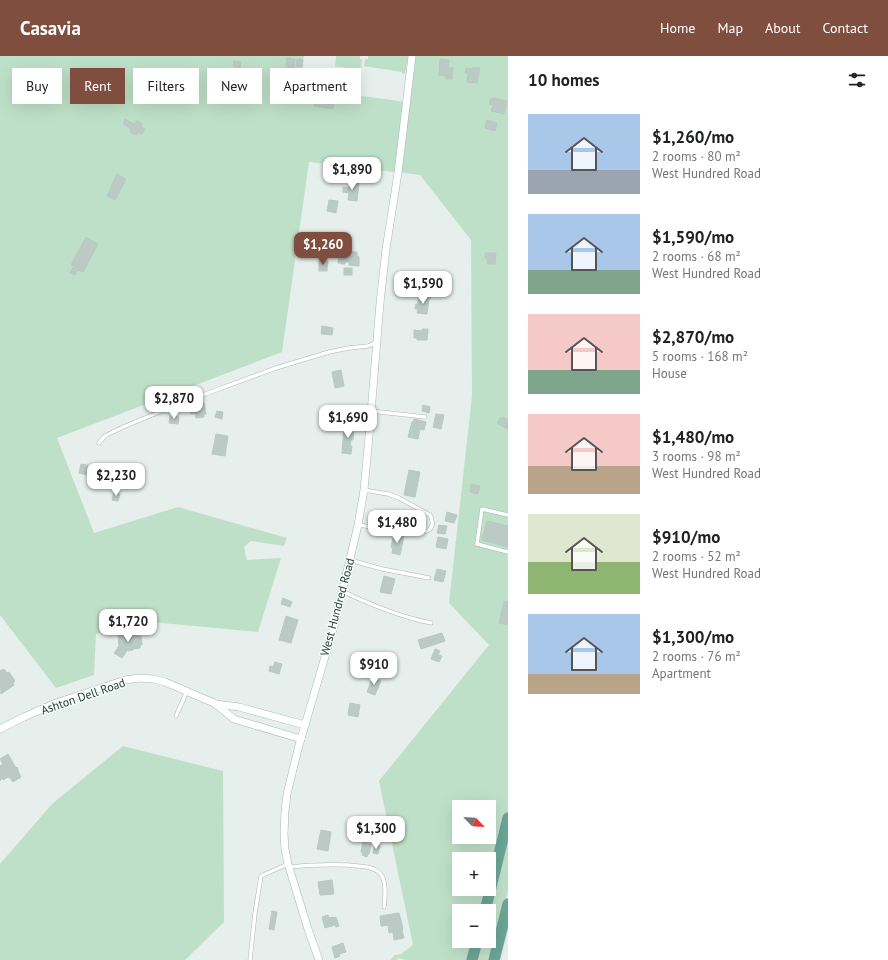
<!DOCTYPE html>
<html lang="en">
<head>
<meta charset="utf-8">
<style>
	body { margin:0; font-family:"PT Sans",sans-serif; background:#f6f6f6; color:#202124; height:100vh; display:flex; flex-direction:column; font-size:15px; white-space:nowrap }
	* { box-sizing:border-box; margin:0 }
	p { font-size:13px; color:#757577 }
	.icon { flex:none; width:22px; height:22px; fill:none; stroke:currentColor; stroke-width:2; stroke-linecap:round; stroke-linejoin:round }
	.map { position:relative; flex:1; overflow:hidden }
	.panel { display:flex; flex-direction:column; background:#fff; width:380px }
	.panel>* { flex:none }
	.hud { position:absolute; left:12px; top:12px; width:380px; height:36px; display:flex; gap:8px }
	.needle { width:26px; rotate:115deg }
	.tools { position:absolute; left:452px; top:744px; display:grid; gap:8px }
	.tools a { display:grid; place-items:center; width:44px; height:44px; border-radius:0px; background:#fff; box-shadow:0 4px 16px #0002; font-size:20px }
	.price { position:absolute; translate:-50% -34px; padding:0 9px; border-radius:8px; background:#fff; color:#222; font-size:13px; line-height:26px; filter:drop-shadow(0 1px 2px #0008) }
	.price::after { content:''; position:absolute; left:50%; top:24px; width:12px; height:9px; margin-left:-6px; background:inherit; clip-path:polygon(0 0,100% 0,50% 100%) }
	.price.selected { background:#7f4e3f; color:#fff }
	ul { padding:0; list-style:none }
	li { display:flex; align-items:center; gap:12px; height:100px; padding:0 20px }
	li span { display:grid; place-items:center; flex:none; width:112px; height:80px; border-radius:0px; color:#555 }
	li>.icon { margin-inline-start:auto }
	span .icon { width:48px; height:48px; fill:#fffc; stroke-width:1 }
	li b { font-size:17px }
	h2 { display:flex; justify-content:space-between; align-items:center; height:48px; padding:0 20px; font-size:17px }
	.tag { padding:0 14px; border-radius:0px; background:#fff; box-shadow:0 4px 16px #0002; font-size:14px; line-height:36px }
	.tag.selected { background:#7f4e3f; color:#fff }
	header { display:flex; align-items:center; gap:24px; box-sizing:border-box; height:56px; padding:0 20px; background:#7f4e3f; color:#fff }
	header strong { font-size:19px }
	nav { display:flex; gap:22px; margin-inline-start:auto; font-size:14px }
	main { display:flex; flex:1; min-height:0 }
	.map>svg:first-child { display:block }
	.green { fill:#bfe0c8; fill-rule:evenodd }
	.building { fill:#bbcac4; stroke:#b8c9c2 }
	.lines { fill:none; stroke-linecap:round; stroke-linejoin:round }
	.lane-casing { stroke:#a8b8b2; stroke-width:4.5 }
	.street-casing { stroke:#a8b8b2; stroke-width:8 }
	.primary-casing { stroke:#c2cac8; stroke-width:12 }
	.lane { stroke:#fff; stroke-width:3.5 }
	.street { stroke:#fff; stroke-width:7 }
	.primary { stroke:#6aa596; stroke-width:11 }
	.labels { text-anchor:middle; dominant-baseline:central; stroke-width:3; stroke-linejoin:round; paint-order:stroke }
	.street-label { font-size:12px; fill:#24423a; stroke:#f7fbf9 }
</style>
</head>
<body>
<header>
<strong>Casavia</strong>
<nav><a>Home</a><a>Map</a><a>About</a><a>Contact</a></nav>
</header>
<main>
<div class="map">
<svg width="508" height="904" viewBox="0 0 508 904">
	<rect width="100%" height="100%" fill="#e6efeb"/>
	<g class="green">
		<path d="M0,0h304l-2,11 7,22 90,12 7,2 6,-47h96v761l-25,94h-24v30h17l-4,19h-66l-8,-2 -1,2h-7l5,-5 6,-1 12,-9 -34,-164 110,-136 -40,-42 23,-207 -1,-156 -51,-65 -111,-13 -27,190 -225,86 37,95 84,-26 109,31 -3,8 -33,-5 -7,6 3,13 34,-2 -23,74 -118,-11 -44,13 -2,41 -38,13 -56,-73zM459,751h30v30h-30zM459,803h30v30h-30z"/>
		<path d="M336,0h24v3h2l-1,11 -26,-4z"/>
		<path d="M368,0h40l-3,18 -3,-1v-1l-38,-6 1,-7h3z"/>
		<path d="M123,690l100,25 1,151 -39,38h-185v-96l52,-60z"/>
		<path d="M508,783v53l-17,68h-13l5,-19h6v-26z"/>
	</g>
	<g class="building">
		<path d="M287,2l8,1 -1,9 -8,-1z"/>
		<path d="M297,3l6,1 -1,7 -6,-1z"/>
		<path d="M440,3l9,1 -1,8h5l-1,11h-6v-3l-7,-1z"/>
		<path d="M234,5l7,1 -1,6 -7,-2z"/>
		<path d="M473,11l7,1 -3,15 -10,-1 1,-9h-3l1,-5 7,1z"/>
		<path d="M315,41l19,4 -1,8 -19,-3z"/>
		<path d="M491,42l3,1v-1l13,3 -3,13 -13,-3 2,-6 -4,-1z"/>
		<path d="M125,63l9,5 3,-4 5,4 -1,3 4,2 -3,5 -4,-2 -2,3 -6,-3 1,-3 -8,-5z"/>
		<path d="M487,64l10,3 -2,8 -10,-3z"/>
		<path d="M117,118l9,5 -11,21 -8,-4 4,-7h-1z"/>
		<path d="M350,126l9,1 -2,18 -9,-1 1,-7 -6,-1v-5l6,1z"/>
		<path d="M329,144l9,1 -2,12 -9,-2z"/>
		<path d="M86,181l12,7 -15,28 -5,-2 -3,5 -5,-2 4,-7 -3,-1z"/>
		<path d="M341,195l16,1v4l2,1v9l-10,-1v-3h-4v2h-4v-1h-3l1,-9h2z"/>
		<path d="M485,197h11l-1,11h-8l1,-5 -3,-1z"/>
		<path d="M319,204l9,1 -1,10h-8z"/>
		<rect x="344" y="212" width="8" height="7"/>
		<path d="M424,238l7,1 -1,4h-1l-2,15 -10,-1 1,-4h-3l1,-5h2v-4l5,1z"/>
		<path d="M322,270l11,2 -1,7 -11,-1z"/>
		<path d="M422,273h6l-1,11h-10v-2h-3v-8l8,1z"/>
		<path d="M341,314l3,16 -9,2 -3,-16z"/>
		<path d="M204,347l2,11h-2v3l-8,1 -1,-5 -4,1 -1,-9z"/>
		<path d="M423,349l7,2 -1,6 -7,-2z"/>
		<path d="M217,355l6,1 -1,7 -7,-2z"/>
		<path d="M436,358l8,1 -3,14 -8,-2z"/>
		<path d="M170,360l9,1 -1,7 -9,-1z"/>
		<path d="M503,361l5,3v7l-1,2 -10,-6 3,-5 1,1z"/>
		<path d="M414,363l12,3 -2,8 -4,-1 -2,10 -10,-2 4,-15h1z"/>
		<path d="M344,370h10l-1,14h-2l-1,6h2l-1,8 -9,-1z"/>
		<path d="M216,378l12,2 -3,20 -13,-2z"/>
		<path d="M81,408l22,4 -2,10 -22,-5z"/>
		<path d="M409,414l11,2 -5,25 -11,-2z"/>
		<path d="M471,428l9,2 -2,8 -8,-2z"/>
		<path d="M114,436l6,2 -2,7 -6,-1z"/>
		<path d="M447,456l10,3 -3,8 -9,-2z"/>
		<path d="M487,465l21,5v21l-26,-7z"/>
		<path d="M439,469l8,1 -2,8 -8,-1z"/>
		<path d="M396,478l8,2 -4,19 -8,-2 1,-5 -2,-1 2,-9 2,1z"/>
		<path d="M438,481l10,2 -2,10 -10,-2z"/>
		<path d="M437,513l9,2 -3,11 -9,-2z"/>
		<path d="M384,520l11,3 -4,15 -11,-2z"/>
		<path d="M283,542l9,4 -2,5 -9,-3z"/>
		<path d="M504,545l4,1v23l-9,-2z"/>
		<path d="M286,560l12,4 -7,23 -12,-3z"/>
		<path d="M124,576v1l13,-1v5l4,-1 1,9h-2v3l-7,1v1l-5,1v-2l-6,9 -8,-5 5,-7 -1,-13z"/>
		<path d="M442,577l3,8 -24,8 -3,-9z"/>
		<path d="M435,593l5,2 -2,4 4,1 -3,6 -8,-3z"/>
		<path d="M275,606l7,2 -3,10 -10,-3 1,-5 3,1z"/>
		<path d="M4,613l3,4 2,-1 6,9 -2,2 1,2 -13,9 -1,-23z"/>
		<path d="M373,621l8,4 -6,14 -8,-3z"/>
		<path d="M350,647l10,2 -2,12 -10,-2z"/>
		<path d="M8,698l8,14 1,-1 1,2v2l3,6 -8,5 -3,-4 -2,-1 -5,3 -1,-2 -2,3v-15l3,-2 -3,-5z"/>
		<path d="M321,774l10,2 -3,19 -11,-2z"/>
		<path d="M363,786l8,2 -2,10h-1l-1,3 -5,-2 1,-2 -2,-1z"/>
		<path d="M375,789l5,1 -2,8 -5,-1z"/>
		<path d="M332,824l2,14 -14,1 -2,-13z"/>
		<path d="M272,855l5,1 -3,18 -5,-1z"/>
		<path d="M399,857l4,16 -1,1 2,8 -10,2 -1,-8 -4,1 -1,-8 -7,1 -1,-10z"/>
		<path d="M328,859l1,3 4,-1 1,1 2,-1 3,9 -3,1 -1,-2 -10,3 -3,-11z"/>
		<path d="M343,887l3,9 -7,2 1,2 -5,2 -3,-11z"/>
	</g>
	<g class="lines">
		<g class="lane-casing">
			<g id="lane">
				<path d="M371,355l54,6"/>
				<path d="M99,387l6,-7 18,-9 66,-27 87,-32 53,-16 20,-4 19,-2 7,-3"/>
				<path d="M508,459l-26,-6 -5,35 31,8"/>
				<path d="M358,469c9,1 17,3 25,3 10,1 19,0 28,2 5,0 11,3 16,1 7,-3 6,-11 3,-16l-31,-17 -11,-4 -24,-4"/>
				<path d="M350,504l32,9 47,9"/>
				<path d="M342,535c29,14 59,26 89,32"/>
				<path d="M176,660l11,-25"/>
				<path d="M289,811c20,-2 39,-3 59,-2 6,1 13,1 19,2 5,1 12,4 15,9 4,7 3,23 2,31"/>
				<path d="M250,904l5,-47 6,-37 27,-12"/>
			</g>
		</g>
		<g class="street-casing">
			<g id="street">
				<path d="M216,648l23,3 66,18"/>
				<path d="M0,673l24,-12 32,-14 69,-23 15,-2 14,1 11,3 49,21 20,16 67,20"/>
				<path d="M319,904l-11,-31 -20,-65 -3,-15 -1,-15 1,-23 2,-17 11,-45 36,-123 24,-101 6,-35 6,-65 10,-122 6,-54 12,-76 14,-117"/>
			</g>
		</g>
		<g class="primary-casing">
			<g id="primary">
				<path d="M485,855l23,-93"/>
				<path d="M472,904l5,-19"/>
				<path d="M494,904l14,-56"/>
			</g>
		</g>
		<use href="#lane" class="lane"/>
		<use href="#street" class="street"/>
		<use href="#primary" class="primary"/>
	</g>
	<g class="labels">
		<g class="street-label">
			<text transform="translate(337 551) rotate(-75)">West Hundred Road</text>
			<text transform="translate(83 640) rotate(-19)">Ashton Dell Road</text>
		</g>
	</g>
</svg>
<div class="tools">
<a><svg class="needle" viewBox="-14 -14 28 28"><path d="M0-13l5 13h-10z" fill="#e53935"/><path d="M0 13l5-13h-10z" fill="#757577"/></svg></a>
<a>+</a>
<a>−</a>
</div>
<b class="price" style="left:352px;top:135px">$1,890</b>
<b class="price selected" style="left:323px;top:210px">$1,260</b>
<b class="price" style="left:423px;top:249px">$1,590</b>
<b class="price" style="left:174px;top:364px">$2,870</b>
<b class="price" style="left:348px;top:383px">$1,690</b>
<b class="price" style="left:116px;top:441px">$2,230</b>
<b class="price" style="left:397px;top:488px">$1,480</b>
<b class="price" style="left:128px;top:587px">$1,720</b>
<b class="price" style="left:374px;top:630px">$910</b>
<b class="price" style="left:376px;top:794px">$1,300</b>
<div class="hud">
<a class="tag">Buy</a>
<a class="tag selected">Rent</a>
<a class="tag">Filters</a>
<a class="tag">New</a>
<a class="tag">Apartment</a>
</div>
</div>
<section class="panel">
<h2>10 homes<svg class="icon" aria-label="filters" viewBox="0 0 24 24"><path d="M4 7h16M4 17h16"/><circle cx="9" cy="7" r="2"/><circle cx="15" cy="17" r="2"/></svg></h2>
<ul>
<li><span style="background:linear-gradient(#a9c7e8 70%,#9aa5b1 0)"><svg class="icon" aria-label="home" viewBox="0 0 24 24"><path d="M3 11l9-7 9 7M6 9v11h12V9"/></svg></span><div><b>$1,260/mo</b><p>2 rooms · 80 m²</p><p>West Hundred Road</p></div></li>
<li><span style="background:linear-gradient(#a9c7e8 70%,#7fa58c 0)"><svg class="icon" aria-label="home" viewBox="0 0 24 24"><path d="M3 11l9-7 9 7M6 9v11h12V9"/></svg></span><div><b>$1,590/mo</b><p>2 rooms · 68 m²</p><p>West Hundred Road</p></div></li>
<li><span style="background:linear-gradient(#f6c9c9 70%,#7fa58c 0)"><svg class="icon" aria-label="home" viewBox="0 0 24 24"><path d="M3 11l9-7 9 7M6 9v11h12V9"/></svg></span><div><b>$2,870/mo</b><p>5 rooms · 168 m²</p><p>House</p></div></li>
<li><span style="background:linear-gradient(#f6c9c9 65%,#b9a48a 0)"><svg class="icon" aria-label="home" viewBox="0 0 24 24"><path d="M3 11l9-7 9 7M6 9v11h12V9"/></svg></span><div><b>$1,480/mo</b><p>3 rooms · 98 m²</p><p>West Hundred Road</p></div></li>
<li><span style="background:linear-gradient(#dfe7d0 60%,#8fb573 0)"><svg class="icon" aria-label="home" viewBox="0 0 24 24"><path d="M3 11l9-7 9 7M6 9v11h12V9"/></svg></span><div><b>$910/mo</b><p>2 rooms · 52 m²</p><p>West Hundred Road</p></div></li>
<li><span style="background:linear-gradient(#a9c7e8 75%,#b9a48a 0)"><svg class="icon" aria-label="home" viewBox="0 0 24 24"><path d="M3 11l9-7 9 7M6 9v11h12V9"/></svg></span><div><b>$1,300/mo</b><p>2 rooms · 76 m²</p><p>Apartment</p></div></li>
</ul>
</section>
</main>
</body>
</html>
